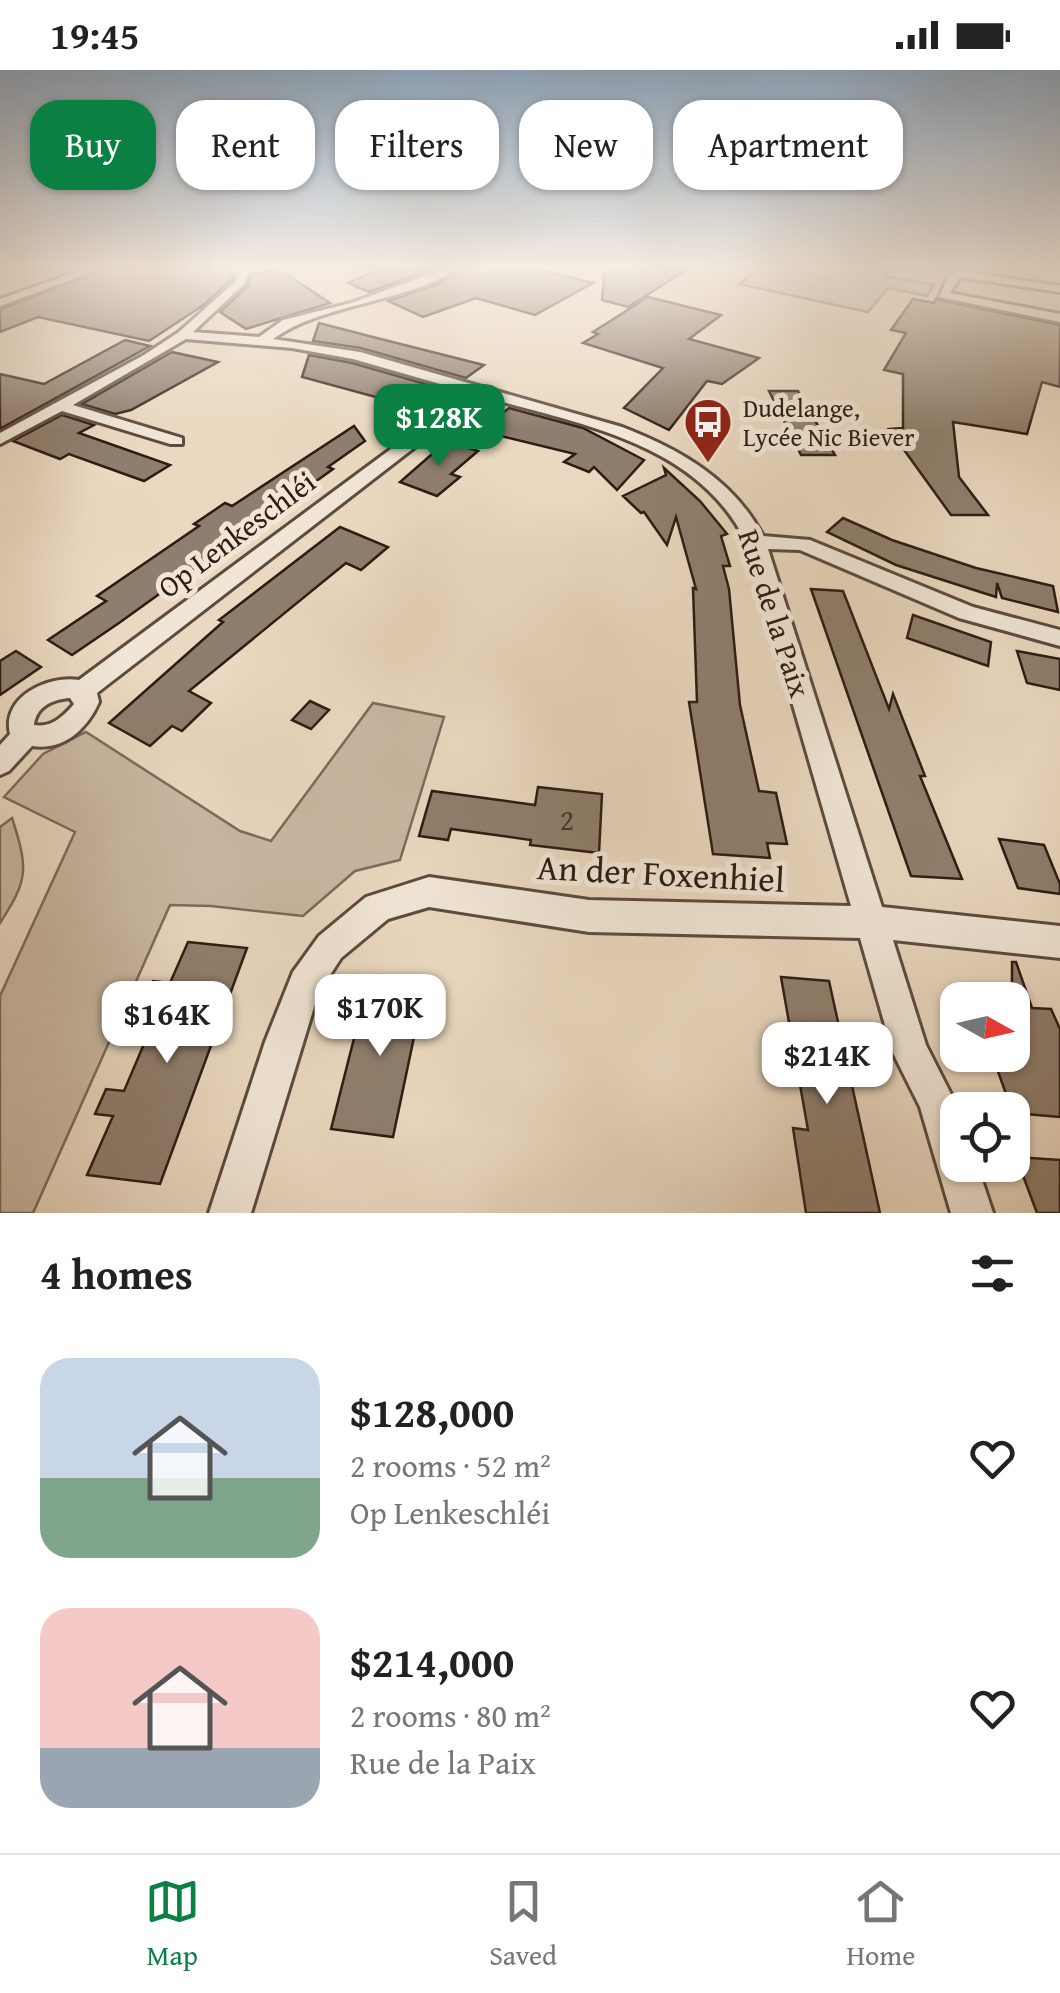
<!DOCTYPE html>
<html lang="en">
<head>
<meta charset="utf-8">
<style>
	body { margin:0; font-family:"Gentium Book Plus",serif; background:#f2f2f2; color:#222; height:100vh; display:flex; flex-direction:column; font-size:38px; white-space:nowrap }
	* { box-sizing:border-box; margin:0 }
	p { font-size:32px; color:#767676 }
	.icon { flex:none; width:55px; height:55px; fill:none; stroke:currentColor; stroke-width:2; stroke-linecap:round; stroke-linejoin:round }
	.map { position:relative; height:1143px; overflow:hidden }
	.panel { display:flex; flex-direction:column; background:#fff; flex:1 }
	.panel>* { flex:none }
	.top-card { position:absolute; left:30px; top:30px; width:1000px; height:90px; display:flex; gap:20px }
	.needle { width:65px; rotate:98deg }
	.tools { position:absolute; left:940px; top:912px; display:grid; gap:20px }
	.tools a { display:grid; place-items:center; width:90px; height:90px; border-radius:20px; background:#fff; box-shadow:0 2px 8px #0004; font-size:50px }
	.price { position:absolute; translate:-50% -85px; padding:0 22px; border-radius:20px; background:#fff; color:#222; font-size:32px; line-height:65px; filter:drop-shadow(0 2px 5px #0008) }
	.price::after { content:''; position:absolute; left:50%; top:60px; width:30px; height:22px; margin-left:-15px; background:inherit; clip-path:polygon(0 0,100% 0,50% 100%) }
	.price.active { background:#0b8043; color:#fff }
	ul { padding:0; list-style:none }
	li { display:flex; align-items:center; gap:30px; height:250px; padding:0 40px }
	li span { display:grid; place-items:center; flex:none; width:280px; height:200px; border-radius:30px; color:#555 }
	li>.icon { margin-inline-start:auto }
	span .icon { width:120px; height:120px; fill:#fffc; stroke-width:1 }
	li b { font-size:42px }
	h2 { display:flex; justify-content:space-between; align-items:center; height:120px; padding:0 40px; font-size:42px }
	.pill { padding:0 35px; border-radius:30px; background:#fff; box-shadow:0 2px 8px #0004; font-size:35px; line-height:90px }
	.pill.active { background:#0b8043; color:#fff }
	.status { display:flex; justify-content:space-between; align-items:center; height:70px; padding:0 50px; background:#fff; direction:ltr }
	.status svg { height:28px; fill:currentColor }
	.dock { display:flex; justify-content:space-around; align-items:center; height:140px; border-top:2px solid #e0e0e0; background:#fff; font-size:28px; color:#767676 }
	.dock a { display:grid; justify-items:center; gap:5px }
	.dock .active { color:#0b8043 }
	.map>svg:first-child { display:block }
	.green { fill:#cab8a3; stroke:#7c6a5c; stroke-width:2.5 }
	.building { fill:#8f7e6d; stroke:#2d1c14; stroke-width:2.5 }
	.lines { fill:none; stroke-linecap:round; stroke-linejoin:round }
	.street-casing { stroke:#5c4b3f; stroke-width:6 }
	.street { fill:#f1e6d6; fill-rule:evenodd }
	.labels { text-anchor:middle; dominant-baseline:central; stroke-width:10; stroke-linejoin:round; paint-order:stroke }
	.far-poi-label { font-size:25px; fill:#2d1c14; stroke:#f1e6d6; text-anchor:start }
	.street-label { font-size:30px; fill:#2d1c14; stroke:#f1e6d6 }
	.near-number-label { font-size:30px; fill:#46342a }
	.near-street-label { font-size:35px; fill:#2d1c14; stroke:#f1e6d6 }
</style>
</head>
<body>
<div class="status"><b>19:45</b><svg viewBox="0 0 49 12"><path d="M0 12V9h3v3zM5 12V6h3v6zM10 12V3h3v9zM15 12V0h3v12zM26 1h20v11H26zM47 4h2v5h-2z"/></svg></div>
<div class="map">
<svg width="1060" height="1143" viewBox="0 0 1060 1143">
	<rect width="100%" height="100%" fill="#ead8c0"/>
	<filter id="stains"><feTurbulence type="fractalNoise" baseFrequency=".002" numOctaves="4"/><feColorMatrix values="0 0 0 0 .2 0 0 0 0 .09 0 0 0 0 .02 0 0 0 .5 -.17"/></filter>
	<radialGradient id="worn" r=".72"><stop offset=".6" stop-color="#630" stop-opacity="0"/><stop offset="1" stop-color="#630" stop-opacity=".3"/></radialGradient>
	<g class="green">
		<path d="M759,199h132l-6,7 49,9 -7,11 -39,-8 -20,24 -129,-28z"/>
		<path d="M373,633l71,14 -44,143 -45,11 -52,45 -92,-10 -41,-1 -137,308h-33v-217l75,-164 -71,-35 39,-43 43,-22 154,99 31,10z"/>
		<path d="M12,748c16,50 17,61 -12,105v-96z"/>
	</g>
	<g class="building">
		<path d="M104,199h124l6,8 -29,27 -56,37 -111,-24 -38,15v-23z"/>
		<path d="M248,199l5,5 26,-5 51,34 -84,26 -26,-17 28,-26 4,-11z"/>
		<path d="M380,199h52l-63,23 -21,-9z"/>
		<path d="M460,199h77l56,14 -58,32 -59,-17 -53,19 -35,-16 50,-17z"/>
		<path d="M605,199h83l-60,38 -26,-7z"/>
		<path d="M648,227l73,18 -32,24 70,19 -37,26 -15,-3 -38,49 -45,-22 39,-40 -80,-25 15,-9 -5,-2z"/>
		<path d="M913,229l21,4 2,-4 124,26v62l-18,-5 -15,52 -74,-12 6,55 29,38h-37l-62,-86 14,-1v-54l-19,-4 22,-37 -15,-3z"/>
		<path d="M319,253l50,13 115,29 -18,13 -105,-30 -48,-7z"/>
		<path d="M125,270l25,6 -150,83v-55l44,10z"/>
		<path d="M172,282l46,10 -87,48 -16,4 -33,-10z"/>
		<path d="M309,285l43,8 98,28 -27,19 -121,-33z"/>
		<path d="M769,321h29l37,64h-34z"/>
		<path d="M509,338l74,20 61,32 -27,30 -23,-23 -5,5 -25,-10 11,-8 -95,-23z"/>
		<path d="M62,345l32,10 -15,8 91,32 -26,16 -75,-27 -9,5 -47,-18z"/>
		<path d="M354,356l11,15 -37,26 5,2 -214,154 -47,32 -24,-15 58,-39 -9,-5 102,-70 -5,-2 31,-21 7,3z"/>
		<path d="M447,371l31,10 -27,23 9,3 -23,19 -37,-14z"/>
		<path d="M664,398l36,33 27,33 -6,2 9,30h-7l6,23 11,116 19,86 17,2 11,51 -20,-1 3,15 -57,-4 -24,-152h8l-4,-114 3,1 -20,-72 -9,28 -23,-33 -3,1 -18,-17 43,-21z"/>
		<path d="M843,448l49,22 84,28 77,18 5,26 -56,-14 -5,-15 -1,14 -100,-32 -69,-33z"/>
		<path d="M340,457l48,20 -27,23 -15,-7 -157,128 22,12 -29,28 -10,-5 -22,20 -41,-23 114,-101 -4,-2z"/>
		<path d="M811,519l32,2 46,118 4,-15 32,82h-5l42,103 -51,-3z"/>
		<path d="M913,545l78,27 -3,24 -81,-28z"/>
		<path d="M16,581l25,16 -41,28v-34z"/>
		<path d="M1017,581l43,8v31l-33,-7z"/>
		<path d="M310,631l19,9 -18,19 -19,-9z"/>
		<path d="M538,717l64,7 -3,59 -69,-8 1,-5 -80,-11 -3,11 -29,-4 13,-45 103,14z"/>
		<path d="M999,769l45,6 16,39v10l-42,-6z"/>
		<path d="M188,872l59,6 -87,236 -73,-9 26,-59 -18,-2 11,-25 18,2 37,-87 -17,-2 9,-21 17,2z"/>
		<path d="M1012,892h4l16,46 19,1 9,20v88l-47,-4 -21,-58h20z"/>
		<path d="M385,906l41,4 -33,157 -62,-8 34,-134 15,2z"/>
		<path d="M781,907l48,4 51,232h-74l-13,-85 15,2z"/>
		<path d="M1016,1087l44,3v53h-23z"/>
	</g>
	<g class="lines">
		<g class="street-casing">
			<g id="street">
				<path d="M85,199h15l-100,37v-7z"/>
				<path d="M232,199h11l5,5 -3,9 -52,49 66,5 24,-17 68,-17 92,-34h14c-51,34 -135,34 -184,70l87,13 262,75c57,22 111,52 141,109l47,4 163,67 87,23v16l-101,-28 -159,-68 -32,-1 114,358 178,19v32l-167,-18 33,105 33,65 -1,55h19l16,48h-42l-31,-106 -27,-54 -33,-115 -271,-6 -160,-25 -41,12 -47,39 -23,36 -67,219h-42l56,-171 28,-70 26,-36 47,-39 63,-20 160,23 262,6 -105,-364c-48,-100 -168,-118 -265,-146l-384,297 2,9c-12,27 -35,49 -67,44l-23,25 -9,4v-30l10,-11c-9,-37 38,-59 69,-54l389,-288 -115,-33 -61,-11 -106,-9 -113,66 109,33v6h-12l-108,-33 -62,33v-11l144,-78 35,-23 57,-51 2,-5zM70,628l4,6c-11,13 -23,24 -40,21 2,-19 20,-26 36,-27z"/>
				<path d="M959,201l101,15v6l-100,-15 -10,16 110,21v8l-121,-25 10,-22z"/>
			</g>
		</g>
		<use href="#street" class="street"/>
	</g>
	<linearGradient id="sky" x2="0" y2="1"><stop stop-color="#8fa9c1"/><stop offset="0.55" stop-color="#f6ede3"/><stop offset="1" stop-color="#f6ede3" stop-opacity="0"/></linearGradient>
	<rect width="1060" height="359" fill="url(#sky)"/>
	<defs>
		<g id="bus-pin" transform="scale(2.5)"><path d="M0 17L-7.5 6A9.5 9.5 0 1 1 7.5 6Z" fill="#8f2418" stroke="#f1e6d6"/><path d="M-5-6H5V4H4V6H2V4H-2V6H-4V4H-5ZM-3.5-4V0h7V-4ZM-3.5 1.2v1.5H-2V1.2ZM2 1.2v1.5H3.5V1.2Z" fill="#fff"/></g>
	</defs>
	<g fill-rule="evenodd">
		<use href="#bus-pin" x="708" y="352"/>
	</g>
	<g class="labels">
		<g class="far-poi-label">
			<text x="743" y="338">Dudelange,<tspan x="743" dy="29">Lycée Nic Biever</tspan></text>
		</g>
		<g class="street-label">
			<text transform="translate(236 464) rotate(-37)">Op Lenkeschléi</text>
			<text transform="translate(775 543) rotate(72)">Rue de la Paix</text>
		</g>
		<g class="near-number-label">
			<text x="567" y="749">2</text>
		</g>
		<g class="near-street-label">
			<text transform="translate(661 803) rotate(3)">An der Foxenhiel</text>
		</g>
	</g>
	<rect width="100%" height="100%" filter="url(#stains)"/>
	<rect width="100%" height="100%" fill="url(#worn)"/>
</svg>
<div class="tools">
<a><svg class="needle" viewBox="-14 -14 28 28"><path d="M0-13l5 13h-10z" fill="#e53935"/><path d="M0 13l5-13h-10z" fill="#767676"/></svg></a>
<a><svg class="icon" aria-label="locate" viewBox="0 0 24 24"><circle cx="12" cy="12" r="6"/><path d="M12 2v4M12 18v4M2 12h4M18 12h4"/></svg></a>
</div>
<b class="price active" style="left:439px;top:399px">$128K</b>
<b class="price" style="left:380px;top:989px">$170K</b>
<b class="price" style="left:167px;top:996px">$164K</b>
<b class="price" style="left:827px;top:1037px">$214K</b>
<div class="top-card">
<a class="pill active">Buy</a>
<a class="pill">Rent</a>
<a class="pill">Filters</a>
<a class="pill">New</a>
<a class="pill">Apartment</a>
</div>
</div>
<section class="panel">
<h2>4 homes<svg class="icon" aria-label="filters" viewBox="0 0 24 24"><path d="M4 7h16M4 17h16"/><circle cx="9" cy="7" r="2"/><circle cx="15" cy="17" r="2"/></svg></h2>
<ul>
<li><span style="background:linear-gradient(#c9d6e8 60%,#7fa58c 0)"><svg class="icon" aria-label="home" viewBox="0 0 24 24"><path d="M3 11l9-7 9 7M6 9v11h12V9"/></svg></span><div><b>$128,000</b><p>2 rooms · 52 m²</p><p>Op Lenkeschléi</p></div><svg class="icon" aria-label="heart" viewBox="0 0 24 24"><path d="M12 20l-8-8c-3-5 5-10 8-4 3-6 11-1 8 4z"/></svg></li>
<li><span style="background:linear-gradient(#f6c9c9 70%,#9aa5b1 0)"><svg class="icon" aria-label="home" viewBox="0 0 24 24"><path d="M3 11l9-7 9 7M6 9v11h12V9"/></svg></span><div><b>$214,000</b><p>2 rooms · 80 m²</p><p>Rue de la Paix</p></div><svg class="icon" aria-label="heart" viewBox="0 0 24 24"><path d="M12 20l-8-8c-3-5 5-10 8-4 3-6 11-1 8 4z"/></svg></li>
</ul>
</section>
<nav class="dock">
<a class="active"><svg class="icon" aria-label="map" viewBox="0 0 24 24"><path d="M3 6l6-2 6 2 6-2v14l-6 2-6-2-6 2zM9 4v14M15 6v14"/></svg>Map</a>
<a><svg class="icon" aria-label="saved" viewBox="0 0 24 24"><path d="M7 4h10v16l-5-4-5 4z"/></svg>Saved</a>
<a><svg class="icon" aria-label="home" viewBox="0 0 24 24"><path d="M3 11l9-7 9 7M6 9v11h12V9"/></svg>Home</a>
</nav>
</body>
</html>
